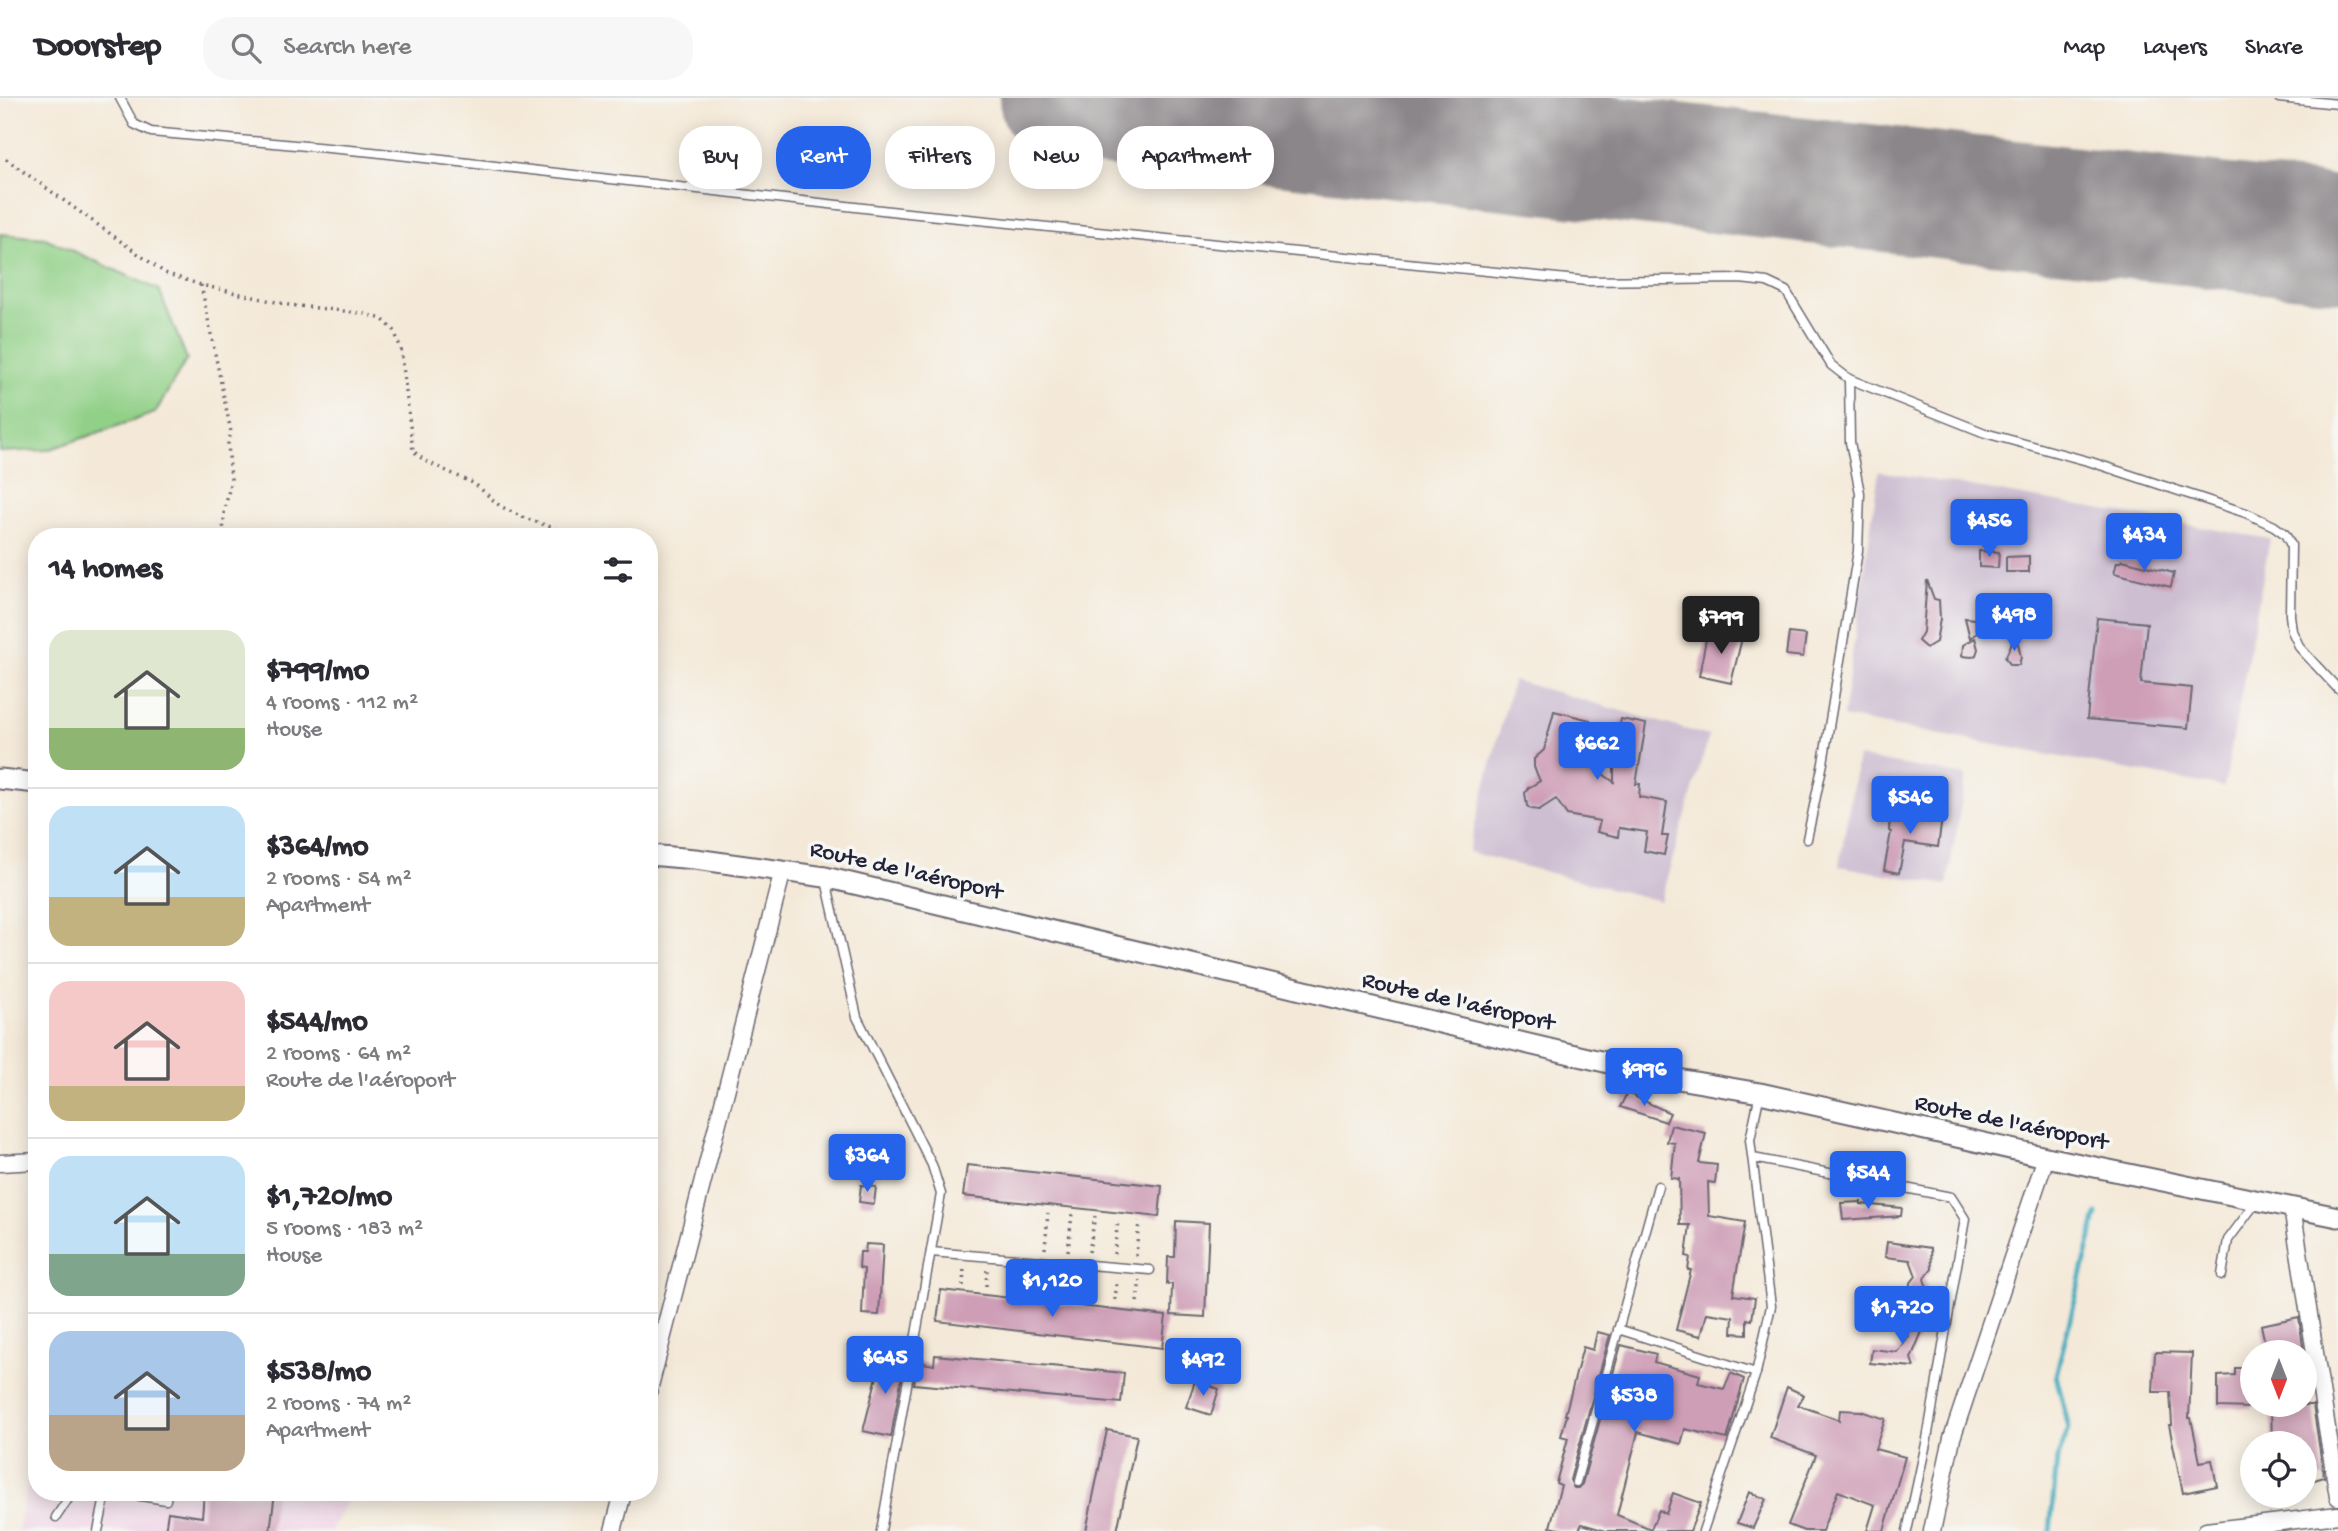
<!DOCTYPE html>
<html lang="en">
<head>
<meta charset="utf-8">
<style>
	body { margin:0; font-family:"Gochi Hand",sans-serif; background:#f7f7f7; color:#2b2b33; height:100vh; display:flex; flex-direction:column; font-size:26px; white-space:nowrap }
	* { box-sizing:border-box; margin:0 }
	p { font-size:23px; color:#7c7c81 }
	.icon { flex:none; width:38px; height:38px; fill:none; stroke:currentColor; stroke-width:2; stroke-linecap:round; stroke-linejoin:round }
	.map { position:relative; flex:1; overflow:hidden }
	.drawer { position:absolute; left:28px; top:430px; width:630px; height:973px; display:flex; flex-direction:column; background:#fff; border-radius:28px; box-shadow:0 4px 18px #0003 }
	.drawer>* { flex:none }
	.hud { position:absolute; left:679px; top:28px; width:665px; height:63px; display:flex; gap:14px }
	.needle { width:46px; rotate:180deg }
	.buttons { position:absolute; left:2240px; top:1242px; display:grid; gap:14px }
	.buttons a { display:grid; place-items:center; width:77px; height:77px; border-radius:50%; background:#fff; box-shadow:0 4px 18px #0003; font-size:35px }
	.price { position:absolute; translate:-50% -60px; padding:0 16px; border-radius:7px; background:#2563eb; color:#fff; font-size:23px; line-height:46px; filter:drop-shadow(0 2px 4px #0008) }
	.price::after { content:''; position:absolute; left:50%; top:42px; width:21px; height:16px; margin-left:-10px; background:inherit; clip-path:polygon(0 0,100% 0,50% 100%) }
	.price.current { background:#222; color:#fff }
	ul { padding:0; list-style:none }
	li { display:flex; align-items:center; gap:21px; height:175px; padding:0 21px }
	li+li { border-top:2px solid #e1e1e2 }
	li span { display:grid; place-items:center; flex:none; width:196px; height:140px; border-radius:21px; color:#555 }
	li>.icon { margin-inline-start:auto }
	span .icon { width:84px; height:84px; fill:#fffc; stroke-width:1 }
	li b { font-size:30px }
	h2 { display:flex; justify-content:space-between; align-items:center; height:84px; padding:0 21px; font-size:30px }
	.tag { padding:0 24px; border-radius:28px; background:#fff; box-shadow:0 4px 18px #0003; font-size:24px; line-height:63px }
	.tag.current { background:#2563eb; color:#fff }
	header { display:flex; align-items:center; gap:42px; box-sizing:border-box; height:98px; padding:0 35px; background:#fff; border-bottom:2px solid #e1e1e2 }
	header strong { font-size:33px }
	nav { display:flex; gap:38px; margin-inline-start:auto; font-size:24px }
	.search { width:490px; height:63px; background:#f7f7f7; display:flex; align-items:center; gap:18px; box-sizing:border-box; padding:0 24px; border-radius:28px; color:#7c7c81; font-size:26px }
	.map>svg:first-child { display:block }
	.built { fill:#efd0e5 }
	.industrial { fill:#cdbed2 }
	.green { fill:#91d087; stroke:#5a7961; stroke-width:2 }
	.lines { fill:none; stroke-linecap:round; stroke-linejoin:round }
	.stream { stroke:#40acbe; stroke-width:5 }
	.runway { stroke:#8b868a; stroke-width:126 }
	.building { fill:#ce9db6 }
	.service-casing { stroke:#6c6872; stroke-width:11 }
	.minor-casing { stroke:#6c6872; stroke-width:19 }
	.tertiary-casing { stroke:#6c6872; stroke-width:23 }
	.path { stroke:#6c6872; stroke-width:3.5; stroke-dasharray:2 5; stroke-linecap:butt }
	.service { stroke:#fff; stroke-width:8 }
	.minor { stroke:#fff; stroke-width:16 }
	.tertiary { stroke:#fff; stroke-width:19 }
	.labels { text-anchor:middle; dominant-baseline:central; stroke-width:7; stroke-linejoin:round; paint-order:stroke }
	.street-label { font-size:24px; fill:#22223b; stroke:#f6f6f2 }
</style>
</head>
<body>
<header>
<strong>Doorstep</strong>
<div class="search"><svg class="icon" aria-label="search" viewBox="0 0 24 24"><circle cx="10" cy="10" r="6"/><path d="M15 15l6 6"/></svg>Search here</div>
<nav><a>Map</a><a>Layers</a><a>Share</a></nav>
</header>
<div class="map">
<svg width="2338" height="1433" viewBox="0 0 2338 1433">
	<rect width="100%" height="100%" fill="#f6f6f2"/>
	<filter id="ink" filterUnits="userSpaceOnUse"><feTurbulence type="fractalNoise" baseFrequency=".0143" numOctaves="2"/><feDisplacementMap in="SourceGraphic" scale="14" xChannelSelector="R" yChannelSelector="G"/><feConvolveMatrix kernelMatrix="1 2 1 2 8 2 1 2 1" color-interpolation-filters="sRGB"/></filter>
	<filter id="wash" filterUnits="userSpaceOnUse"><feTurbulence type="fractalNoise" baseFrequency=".00686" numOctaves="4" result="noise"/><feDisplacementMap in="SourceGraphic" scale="28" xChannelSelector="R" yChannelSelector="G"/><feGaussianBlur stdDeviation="1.57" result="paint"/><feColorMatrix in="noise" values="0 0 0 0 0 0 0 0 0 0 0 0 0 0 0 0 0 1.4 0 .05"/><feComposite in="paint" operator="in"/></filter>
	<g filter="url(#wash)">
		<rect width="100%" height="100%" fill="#f4e9d8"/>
		<path class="built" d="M37,1342v53h314l-20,38h-313z"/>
		<g class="industrial">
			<path d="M1879,373l391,68 -46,248 -381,-70z"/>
			<path d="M1513,582l196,56 -49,165 -192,-49z"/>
			<path d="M1858,659l108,19 -19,109 -108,-19z"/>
		</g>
		<path class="green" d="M0,136l45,4 114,52 28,69 -32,54 -107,37 -48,2z"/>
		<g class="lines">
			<path class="stream" d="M2050,1433l7,-72 12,-31 -13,-53 41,-161"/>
			<path class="runway" d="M1062,0l1276,141"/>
		</g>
		<g id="blocks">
			<g class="building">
				<path d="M1979,453l20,1 -1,16 -19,-1z"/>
				<path d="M2029,458v16h-23v-15z"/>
				<path d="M2122,462l52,13 -3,14 -57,-14 3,-11h4z"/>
				<path d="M1927,482l7,19 5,1 1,19 -4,23 -10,6 -8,-7 5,-9z"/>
				<path d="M1965,520l20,2 -5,11 -10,7z"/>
				<path d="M2097,520l50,5 -6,60 51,5 -4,40 -101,-9z"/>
				<path d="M1728,529l16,3 -13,53 -32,-7 8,-42 19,4z"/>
				<path d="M1789,535l17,2 -3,22 -17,-2z"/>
				<path d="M2016,536l5,23 -2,8h-8l-6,-7z"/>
				<path d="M1975,540l3,11 -2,6 -4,2 -10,-1 1,-11z"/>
				<path d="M1554,613l36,9 -9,38 33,24v-41h3l4,-22 25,5 -10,60h4l-1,13 28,5 -5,34h6l-4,19 -20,-4 3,-19 -28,-4 -1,9 -21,-5 3,-11 -33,-6 -11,-16 -17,11 -8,-1 -4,-3 -2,-13 3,-5 12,-7 -6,-14v-8l10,-9z"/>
				<path d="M1909,715l33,5 -4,29 -33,-5 -6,31 -15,-3 7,-38 -2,-1 1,-16 19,2z"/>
				<path d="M1627,995l43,20 -4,9 -46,-15z"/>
				<path d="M1671,1027l35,8 -7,30 18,2 -2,18 -7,-1 1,34 36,6 -12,73 22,3 -3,22 -5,-1v15l-15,-1 1,-16 -26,-4 -6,23 -25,-6 15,-60h-3l2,-13 -4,-1 4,-31h-10l-1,-46 -8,-1 4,-35 -8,-1z"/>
				<path d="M967,1067l195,21 -3,31 -196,-21z"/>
				<path d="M861,1087l15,2 -2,17 -15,-2z"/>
				<path d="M1861,1104v2l41,4 -1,8 -58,4 -2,-17z"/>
				<path d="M1176,1123l33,2 -4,94 -34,-2 1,-31h-5l1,-27h7z"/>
				<path d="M1887,1144l44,6 1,21 -8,10 3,9 -2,5 -11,8 -5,-12 1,-5 6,-8 -6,-16 -25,-3z"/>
				<path d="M866,1146l17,1 -4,70 -17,-1 2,-45 -5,-1 1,-16h5z"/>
				<path d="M941,1192l225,26 -4,32 -225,-27z"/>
				<path d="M1916,1212l3,13 2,-4 5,3 -15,36 3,9 -44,-4 2,-14 25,3 11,-15 -4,-14z"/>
				<path d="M2299,1219l5,36h-37l-6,-28z"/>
				<path d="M1597,1234l13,3 -40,145 4,8h4l4,-4 39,-139 35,9 -2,8 46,13 -2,8 26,6 7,-16 13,6 -17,60 -42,-10 -4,15 -43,-12 -21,83 34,14 8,-19 7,4 7,-21 28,10 -11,28h-84l-24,-7 -4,7h-10l-18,-4 11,-42 -5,-2 12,-45 -7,-2 6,-21h-2l18,-68 10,3z"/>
				<path d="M2155,1254l37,1 -3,65h2l9,44 12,-2 5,26 -34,7 -14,-68h3l-2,-33h-17z"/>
				<path d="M883,1255l22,5 -14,79 -28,-6z"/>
				<path d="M935,1257l189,18 -3,30 -207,-19 4,-22 16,3z"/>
				<path d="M2235,1270h17v40l-34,-1v-31l17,-1z"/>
				<path d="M1195,1283l24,8 -8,26 -25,-8z"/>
				<path d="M1787,1289l17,8 -6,10 41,15 1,-10 21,1 24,8 -10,30 30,8 -21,74h-17l8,-26 -37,-14 -16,40h-18l-16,-6 28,-70 -46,-17z"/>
				<path d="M2271,1307h42l11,72 -19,6v-39h-33z"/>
				<path d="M1107,1332l30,6 -20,95h-31z"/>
				<path d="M1749,1394l17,7 -13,29 -16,-5z"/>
				<path d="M204,1395h71l-5,38h-105l3,-19 34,5z"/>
			</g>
		</g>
	</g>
	<g filter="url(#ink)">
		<use href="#blocks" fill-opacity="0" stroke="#6c6872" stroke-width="2"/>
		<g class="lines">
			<g class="service-casing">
				<g id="service">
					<path d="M120,0l14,26 17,8 221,20 536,61 679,68 153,-2 27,3 19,9 45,74 18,14 136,54 106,29 155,51 28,13 11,8 6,11 -1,70 2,16 8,17 38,41"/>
					<path d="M2279,0l59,6"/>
					<path d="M1807,741l16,-76 35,-212 2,-58 -10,-51 -1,-63"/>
					<path d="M826,782l31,137 75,148 9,29 -60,337"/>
					<path d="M1753,1060l198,39 14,22 -38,220 -20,92"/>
					<path d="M931,1154l219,18"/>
					<path d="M2222,1177l6,-35 29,-39"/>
					<path d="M1618,1231l138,44"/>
					<path d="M1576,1384l82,-296"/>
					<path d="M122,1395l44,7 1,-7"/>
					<path d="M56,1419l16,-24"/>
					<path d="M98,1433l8,-38"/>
					<path d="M1703,1433l53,-158 15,-67 -21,-166 10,-47"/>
				</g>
			</g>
			<g class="minor-casing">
				<g id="minor">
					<path d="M0,1065l37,-2"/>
					<path d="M2292,1110l46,289"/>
					<path d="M649,1292l134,-520"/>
					<path d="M613,1433l10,-38"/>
					<path d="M1932,1433l20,-93 94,-281"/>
					<path d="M2206,1433l132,-16"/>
				</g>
			</g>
			<g class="tertiary-casing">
				<g id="tertiary">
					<path d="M0,681l37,4"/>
					<path d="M649,757l46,4 130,18 847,201 88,15 286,64 292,60"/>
				</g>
			</g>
			<g class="path">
				<path d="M6,61l159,114 36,12 88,20 73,8 20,6 12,11 7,19 12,102 12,10 50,23 25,22 22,11 40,14 6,6"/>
				<path d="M201,187l30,147 -3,12 3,35 -7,35 -1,23"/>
				<path d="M1045,1151l3,-36"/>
				<path d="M1068,1153l4,-37"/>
				<path d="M1089,1154l6,-36"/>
				<path d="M1114,1156l4,-34"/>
				<path d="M1136,1158l3,-35"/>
				<path d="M963,1188l1,-19"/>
				<path d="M986,1188l1,-17"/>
				<path d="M1010,1193l1,-20"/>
				<path d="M1044,1197l3,-21"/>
				<path d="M1068,1199l3,-21"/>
				<path d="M1090,1201l2,-21"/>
				<path d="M1115,1202l2,-20"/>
				<path d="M1137,1204l3,-22"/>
			</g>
			<use href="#service" class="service"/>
			<use href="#minor" class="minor"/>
			<use href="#tertiary" class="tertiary"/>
		</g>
	</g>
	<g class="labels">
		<g class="street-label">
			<text transform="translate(906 774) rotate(13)">Route de l'aéroport</text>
			<text transform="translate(1458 905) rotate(13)">Route de l'aéroport</text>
			<text transform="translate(2011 1026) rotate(12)">Route de l'aéroport</text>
		</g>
	</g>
</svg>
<div class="buttons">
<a><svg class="needle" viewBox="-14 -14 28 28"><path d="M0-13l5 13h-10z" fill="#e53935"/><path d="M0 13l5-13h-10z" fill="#7c7c81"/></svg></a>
<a><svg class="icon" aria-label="locate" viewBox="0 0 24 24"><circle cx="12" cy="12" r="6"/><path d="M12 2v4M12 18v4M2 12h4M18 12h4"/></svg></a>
</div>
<b class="price" style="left:1989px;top:461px">$456</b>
<b class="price" style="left:2144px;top:475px">$434</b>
<b class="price" style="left:2014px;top:555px">$498</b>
<b class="price current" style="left:1721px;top:558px">$799</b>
<b class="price" style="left:1597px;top:684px">$662</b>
<b class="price" style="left:1910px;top:738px">$546</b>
<b class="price" style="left:1644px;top:1010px">$996</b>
<b class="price" style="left:867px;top:1096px">$364</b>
<b class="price" style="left:1868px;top:1113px">$544</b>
<b class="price" style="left:1052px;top:1221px">$1,120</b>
<b class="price" style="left:1902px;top:1248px">$1,720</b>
<b class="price" style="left:885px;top:1298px">$645</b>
<b class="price" style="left:1203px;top:1300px">$492</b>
<b class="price" style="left:1634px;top:1336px">$538</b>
<div class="hud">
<a class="tag">Buy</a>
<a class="tag current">Rent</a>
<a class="tag">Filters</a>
<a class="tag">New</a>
<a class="tag">Apartment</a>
</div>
<section class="drawer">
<h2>14 homes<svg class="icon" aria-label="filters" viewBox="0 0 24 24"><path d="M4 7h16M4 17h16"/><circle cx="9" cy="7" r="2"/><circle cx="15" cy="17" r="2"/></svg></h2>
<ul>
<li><span style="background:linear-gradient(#dfe7d0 70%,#8fb573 0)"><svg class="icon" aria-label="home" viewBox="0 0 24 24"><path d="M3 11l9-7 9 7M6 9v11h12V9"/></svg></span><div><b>$799/mo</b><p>4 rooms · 112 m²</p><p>House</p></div></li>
<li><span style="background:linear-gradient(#bfe0f5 65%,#c2b280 0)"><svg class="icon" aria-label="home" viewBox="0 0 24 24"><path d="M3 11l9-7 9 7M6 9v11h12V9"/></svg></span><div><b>$364/mo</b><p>2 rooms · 54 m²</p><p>Apartment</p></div></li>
<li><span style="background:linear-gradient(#f6c9c9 75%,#c2b280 0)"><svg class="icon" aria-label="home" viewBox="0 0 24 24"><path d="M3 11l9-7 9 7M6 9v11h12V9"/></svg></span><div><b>$544/mo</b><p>2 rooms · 64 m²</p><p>Route de l'aéroport</p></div></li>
<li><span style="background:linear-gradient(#bfe0f5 70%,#7fa58c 0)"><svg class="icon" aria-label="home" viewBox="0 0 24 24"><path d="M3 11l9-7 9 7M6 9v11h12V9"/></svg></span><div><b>$1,720/mo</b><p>5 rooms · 183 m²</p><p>House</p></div></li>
<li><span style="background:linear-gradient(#a9c7e8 60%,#b9a48a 0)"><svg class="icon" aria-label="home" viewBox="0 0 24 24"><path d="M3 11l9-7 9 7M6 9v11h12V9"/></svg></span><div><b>$538/mo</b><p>2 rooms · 74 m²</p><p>Apartment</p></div></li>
</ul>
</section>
</div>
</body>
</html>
